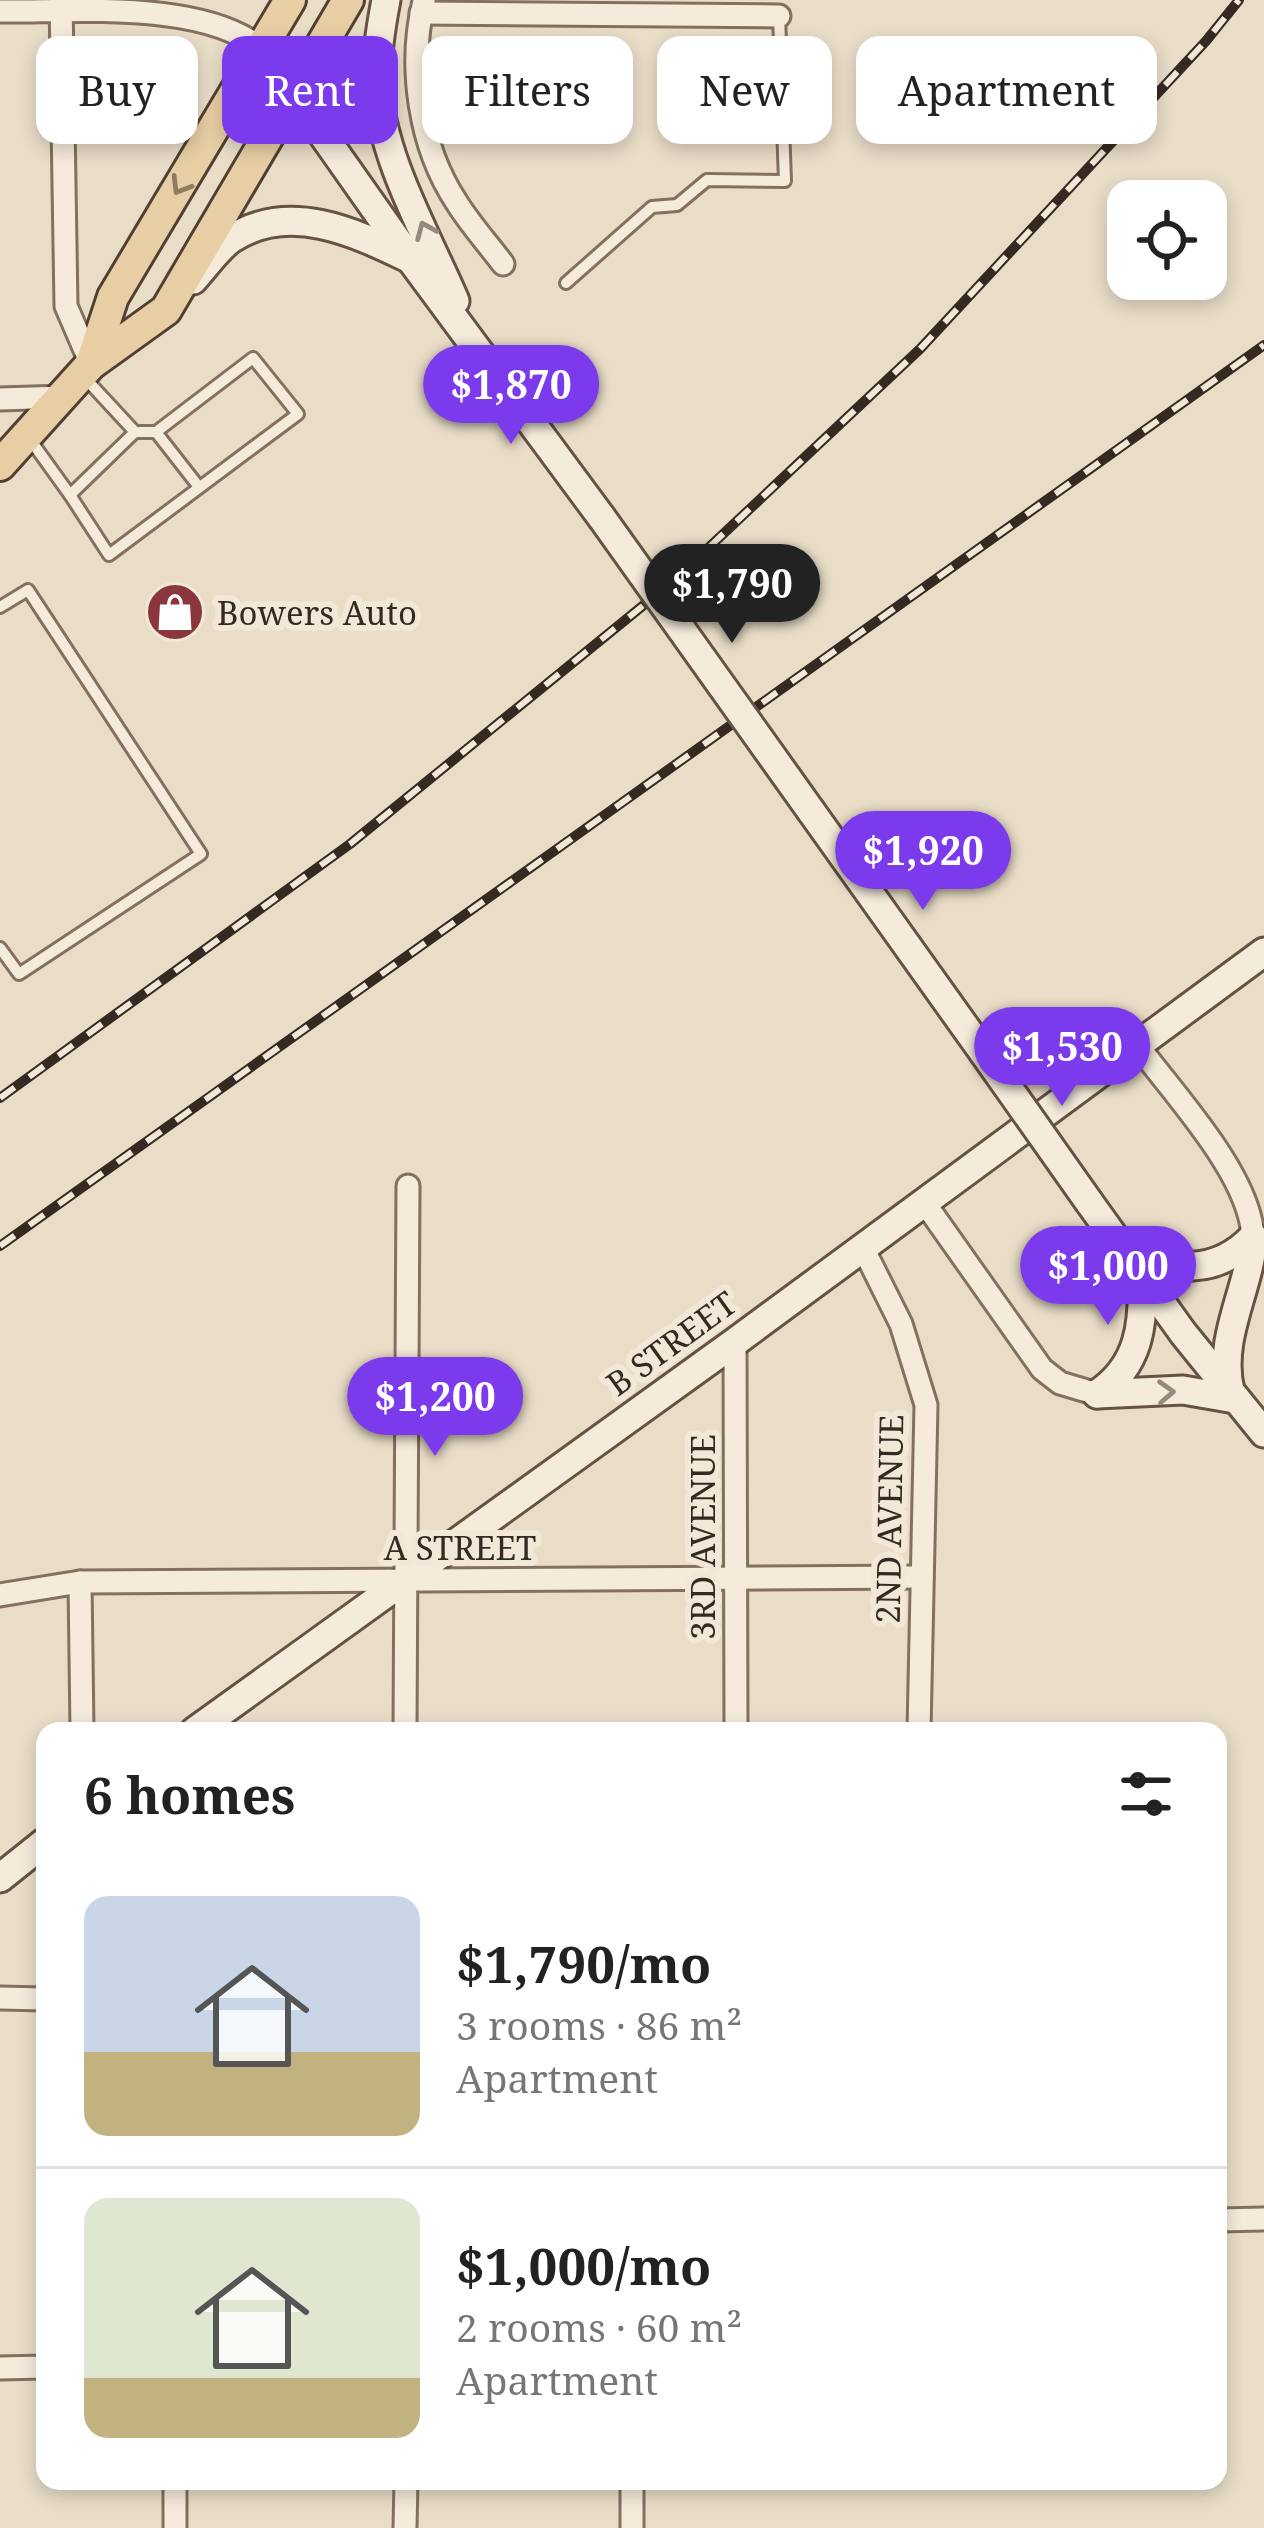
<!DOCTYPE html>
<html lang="en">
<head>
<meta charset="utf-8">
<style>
	body { margin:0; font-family:"Noto Serif",serif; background:#f2f2f2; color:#222; height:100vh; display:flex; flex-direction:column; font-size:45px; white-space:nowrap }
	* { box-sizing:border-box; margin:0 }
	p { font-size:39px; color:#767676 }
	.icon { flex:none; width:66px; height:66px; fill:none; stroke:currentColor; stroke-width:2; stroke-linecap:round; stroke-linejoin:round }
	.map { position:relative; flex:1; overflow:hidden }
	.details { position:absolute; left:36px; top:1722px; width:1191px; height:768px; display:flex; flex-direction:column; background:#fff; border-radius:24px; box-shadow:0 6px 18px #0003 }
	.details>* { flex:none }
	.guide { position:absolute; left:36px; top:36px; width:1194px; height:108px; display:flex; gap:24px }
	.fabs { position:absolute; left:1107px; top:180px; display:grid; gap:24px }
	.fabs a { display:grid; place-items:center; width:120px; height:120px; border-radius:24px; background:#fff; box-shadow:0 6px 18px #0003; font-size:60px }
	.price { position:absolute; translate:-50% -102px; padding:0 27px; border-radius:42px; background:#7c3aed; color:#fff; font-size:39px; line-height:78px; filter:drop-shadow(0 3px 6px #0008) }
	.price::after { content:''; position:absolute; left:50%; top:72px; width:36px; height:27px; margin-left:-18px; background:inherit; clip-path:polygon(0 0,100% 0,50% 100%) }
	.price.selected { background:#222; color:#fff }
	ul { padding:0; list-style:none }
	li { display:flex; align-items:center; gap:36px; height:300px; padding:0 48px }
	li+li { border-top:3px solid #e0e0e0 }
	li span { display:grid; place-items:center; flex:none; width:336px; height:240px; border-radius:24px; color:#555 }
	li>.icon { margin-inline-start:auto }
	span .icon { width:144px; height:144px; fill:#fffc; stroke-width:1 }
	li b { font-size:51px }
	h2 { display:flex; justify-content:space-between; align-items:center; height:144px; padding:0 48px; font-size:51px }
	.pill { padding:0 42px; border-radius:24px; background:#fff; box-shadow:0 6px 18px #0003; font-size:42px; line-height:108px }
	.pill.selected { background:#7c3aed; color:#fff }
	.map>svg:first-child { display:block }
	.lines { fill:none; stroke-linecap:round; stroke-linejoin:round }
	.lane-casing { stroke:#83705f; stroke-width:16 }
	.street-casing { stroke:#83705f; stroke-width:27 }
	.secondary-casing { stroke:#655242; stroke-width:33 }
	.primary-casing { stroke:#523f33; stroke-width:36 }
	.lane { stroke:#f5ebdb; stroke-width:10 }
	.street { stroke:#f5ebdb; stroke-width:21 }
	.secondary { stroke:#f5ebdb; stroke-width:27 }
	.primary { stroke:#e7cea5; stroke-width:30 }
	.rail-casing { stroke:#352a21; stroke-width:10 }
	.rail { stroke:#f2e8d7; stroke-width:6; stroke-dasharray:18; stroke-linecap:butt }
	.secondary-bridge-casing { stroke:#655242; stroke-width:33; stroke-linecap:butt }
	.secondary-bridge { stroke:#f5ebdb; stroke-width:27 }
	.oneway { stroke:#8e7c63 }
	.oneway2 { stroke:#958a7e }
	.labels { text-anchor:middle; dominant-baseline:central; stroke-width:12; stroke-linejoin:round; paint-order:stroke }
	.poi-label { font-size:33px; fill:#352a21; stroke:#f2e8d7; text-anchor:start }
	.street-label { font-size:33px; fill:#352a21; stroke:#f2e8d7 }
</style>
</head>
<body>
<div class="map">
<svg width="1264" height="2528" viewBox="0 0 1264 2528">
	<rect width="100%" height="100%" fill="#e9ddc8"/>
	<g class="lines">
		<g class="lane-casing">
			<g id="lane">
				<path d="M566,283l86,-76 25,-2 30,-25 78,1 -6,-165"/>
				<path d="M156,432l43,55"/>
				<path d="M29,438l41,57 65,-63 -50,-54"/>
				<path d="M70,495l39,60 189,-141 -45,-56 -97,74h-21"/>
				<path d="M0,607l28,-17 173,264 -182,120 -19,-26"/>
			</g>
		</g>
		<g class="street-casing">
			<g id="street">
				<path d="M61,0l5,306 25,58"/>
				<path d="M424,1c-16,65 -5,145 33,202 13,21 31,41 46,61"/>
				<path d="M0,11c77,1 204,-11 263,39"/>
				<path d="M421,13l358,3"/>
				<path d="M0,399l64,-2"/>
				<path d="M1139,1047c37,50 111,128 114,190"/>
				<path d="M924,1202l118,167 18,14 37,11"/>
				<path d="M863,1248l38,76 25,81 -7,326"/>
				<path d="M735,1342l1,389"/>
				<path d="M80,1582l2,149"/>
				<path d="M0,1595l80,-13 842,-5"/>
				<path d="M405,1731l3,-545"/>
				<path d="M0,1998l45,1"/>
				<path d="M1218,2220l46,-1"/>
				<path d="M0,2368l45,-1"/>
				<path d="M175,2481v47"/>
				<path d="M632,2481v47"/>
				<path d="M405,2528l1,-47"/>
			</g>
		</g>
		<g class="secondary-casing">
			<g id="secondary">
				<path d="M386,0c-5,26 -10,56 -9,83 4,75 49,150 78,218"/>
				<path d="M263,50l148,210 191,258"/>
				<path d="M193,280c12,-13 24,-31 38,-41 58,-38 123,-7 177,19"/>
				<path d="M811,811l172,241"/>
				<path d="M1089,1202l94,131 81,100"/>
				<path d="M1126,1251c46,20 90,25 127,-14"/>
				<path d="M1230,1391c-13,-54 20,-102 23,-154"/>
				<path d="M1097,1394l86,-4 52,9"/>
				<path d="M1097,1394c43,-28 47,-71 45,-119"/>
				<path d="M195,1731l540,-389 529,-390"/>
				<path d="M0,1878l45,-36"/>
			</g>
		</g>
		<g class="primary-casing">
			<g id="primary">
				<path d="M91,364l22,-67 177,-297"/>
				<path d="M0,465l91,-101 75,-54 182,-310"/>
			</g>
		</g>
		<use href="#lane" class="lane"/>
		<use href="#street" class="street"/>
		<use href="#secondary" class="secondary"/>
		<use href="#primary" class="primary"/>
		<g class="rail-casing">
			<g id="rail">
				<path d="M0,1098l350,-254 322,-262 248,-233 286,-308 33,-41"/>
				<path d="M0,1246l1264,-901"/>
			</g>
		</g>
		<use href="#rail" class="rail"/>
		<g class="secondary-bridge-casing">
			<g id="secondary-bridge">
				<path d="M602,518l209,293"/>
				<path d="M983,1052l106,150"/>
			</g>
		</g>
		<use href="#secondary-bridge" class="secondary-bridge"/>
	</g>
	<defs><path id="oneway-chevron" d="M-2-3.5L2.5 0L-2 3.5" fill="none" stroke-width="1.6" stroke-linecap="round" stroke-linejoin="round" transform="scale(3)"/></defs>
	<use class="oneway" href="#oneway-chevron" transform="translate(180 186) rotate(121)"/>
	<g class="oneway2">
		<use href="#oneway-chevron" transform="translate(425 230) rotate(-113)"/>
		<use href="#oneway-chevron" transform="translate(1166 1392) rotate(-3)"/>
	</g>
	<defs>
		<g id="shop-disc" transform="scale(3)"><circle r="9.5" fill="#8b363d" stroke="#f2e8d7"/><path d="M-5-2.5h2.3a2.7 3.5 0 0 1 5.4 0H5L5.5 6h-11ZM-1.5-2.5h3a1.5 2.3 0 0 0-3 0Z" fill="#fff"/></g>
	</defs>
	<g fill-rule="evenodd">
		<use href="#shop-disc" x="175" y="612"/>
	</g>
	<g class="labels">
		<g class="poi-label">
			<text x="217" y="612">Bowers Auto</text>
		</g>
		<g class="street-label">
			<text transform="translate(671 1343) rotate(-36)">B STREET</text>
			<text transform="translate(889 1519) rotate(-89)">2ND AVENUE</text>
			<text transform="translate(702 1537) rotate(-90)">3RD AVENUE</text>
			<text x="460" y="1547">A STREET</text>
		</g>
	</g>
</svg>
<div class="fabs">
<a><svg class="icon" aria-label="locate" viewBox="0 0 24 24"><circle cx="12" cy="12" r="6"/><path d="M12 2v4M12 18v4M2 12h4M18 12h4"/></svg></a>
</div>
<b class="price" style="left:511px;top:447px">$1,870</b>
<b class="price selected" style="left:732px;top:646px">$1,790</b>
<b class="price" style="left:923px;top:913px">$1,920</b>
<b class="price" style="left:1062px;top:1109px">$1,530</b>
<b class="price" style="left:1108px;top:1328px">$1,000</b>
<b class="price" style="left:435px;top:1459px">$1,200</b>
<div class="guide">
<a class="pill">Buy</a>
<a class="pill selected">Rent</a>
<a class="pill">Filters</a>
<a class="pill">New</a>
<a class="pill">Apartment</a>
</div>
<section class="details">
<h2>6 homes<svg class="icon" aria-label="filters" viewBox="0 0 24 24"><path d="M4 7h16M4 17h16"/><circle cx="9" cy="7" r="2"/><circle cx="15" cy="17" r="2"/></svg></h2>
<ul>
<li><span style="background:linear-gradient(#c9d6e8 65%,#c2b280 0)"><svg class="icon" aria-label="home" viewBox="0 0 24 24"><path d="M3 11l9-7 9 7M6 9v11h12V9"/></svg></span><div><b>$1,790/mo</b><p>3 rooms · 86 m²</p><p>Apartment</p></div></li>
<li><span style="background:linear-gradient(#dfe7d0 75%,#c2b280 0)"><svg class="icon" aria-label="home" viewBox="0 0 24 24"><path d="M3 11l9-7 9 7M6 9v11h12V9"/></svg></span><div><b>$1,000/mo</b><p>2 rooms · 60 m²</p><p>Apartment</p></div></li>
</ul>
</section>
</div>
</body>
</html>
